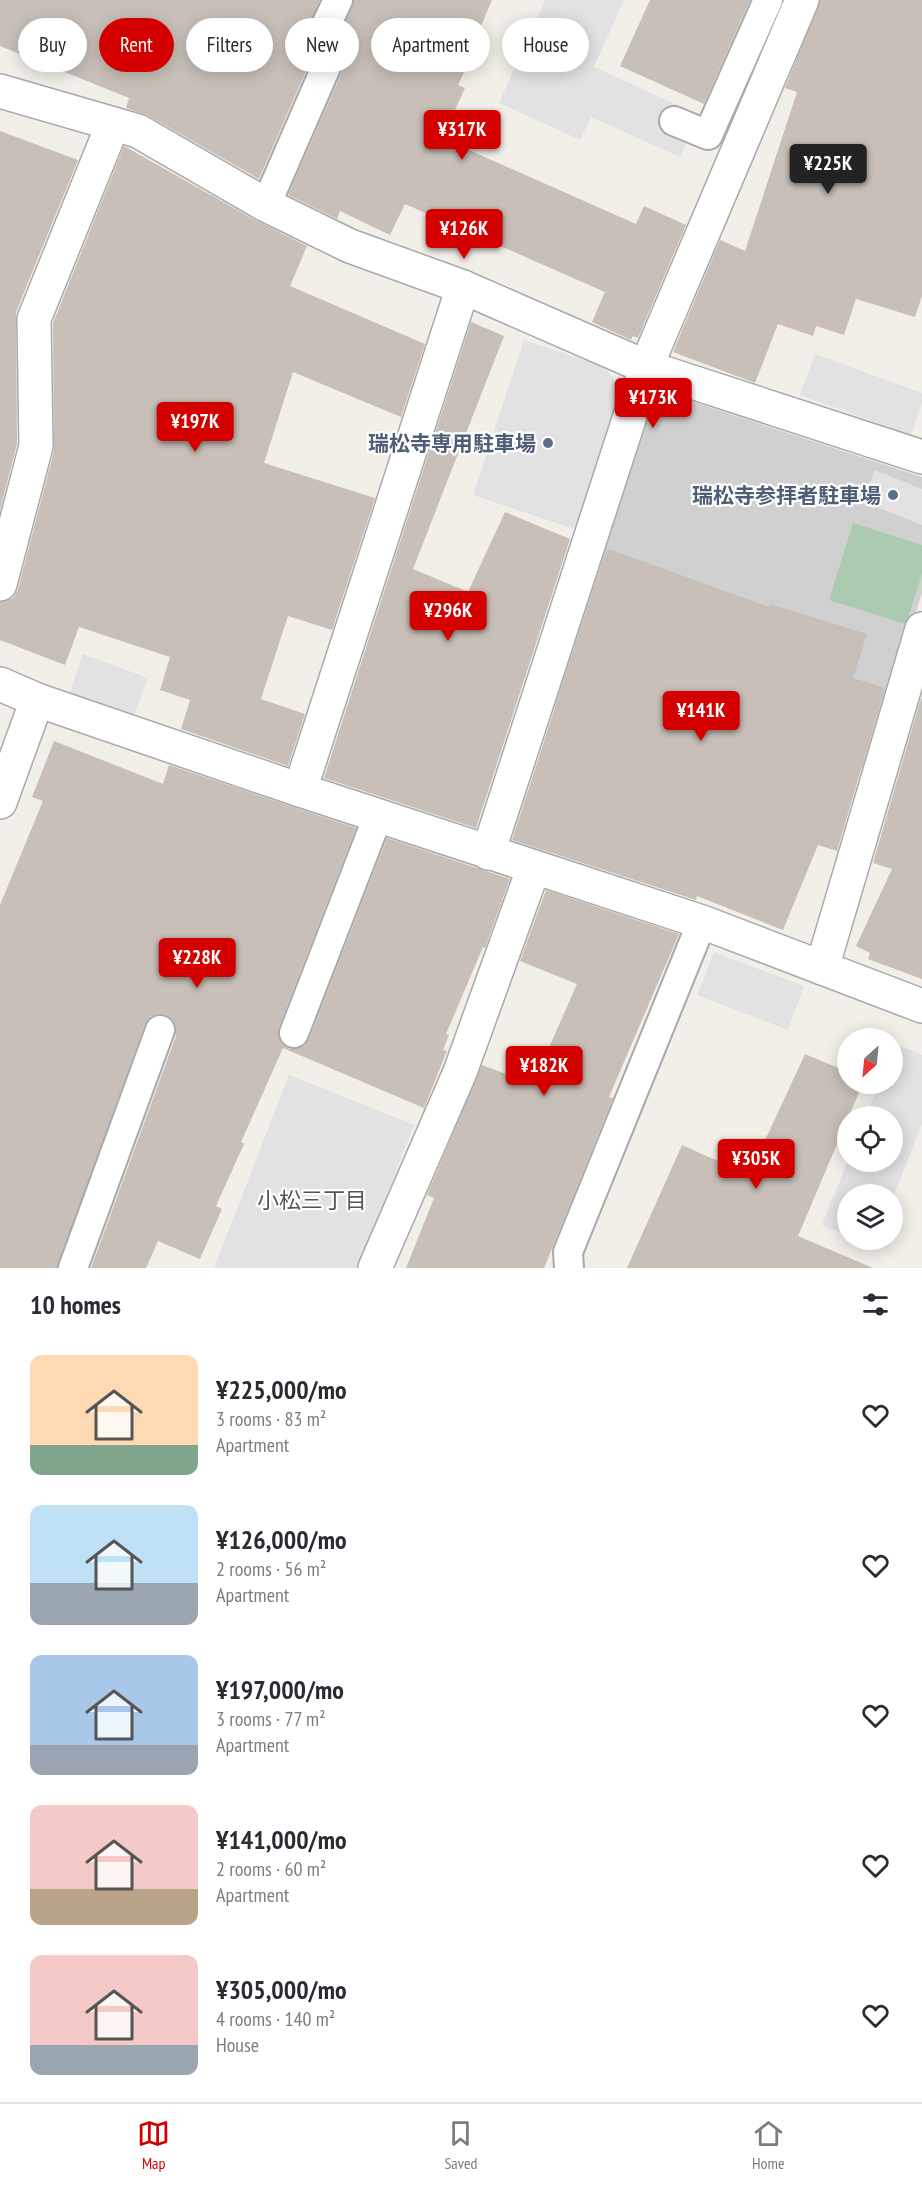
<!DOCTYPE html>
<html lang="en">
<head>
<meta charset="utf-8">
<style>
	body { margin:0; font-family:"PT Sans Narrow","Noto Sans JP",sans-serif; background:#f7f7f7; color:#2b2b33; height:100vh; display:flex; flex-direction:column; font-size:22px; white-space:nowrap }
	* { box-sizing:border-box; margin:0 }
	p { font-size:20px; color:#7c7c81 }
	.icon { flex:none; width:33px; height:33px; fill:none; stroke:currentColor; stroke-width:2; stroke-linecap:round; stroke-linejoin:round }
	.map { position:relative; height:1268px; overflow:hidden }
	.panel { display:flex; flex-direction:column; background:#fff; flex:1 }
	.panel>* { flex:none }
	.banner { position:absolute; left:18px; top:18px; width:600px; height:54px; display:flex; gap:12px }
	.needle { width:39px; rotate:207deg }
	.fabs { position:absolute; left:837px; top:1028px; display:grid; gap:12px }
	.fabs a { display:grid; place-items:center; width:66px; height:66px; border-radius:50%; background:#fff; box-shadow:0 3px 15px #0003; font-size:30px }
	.price { position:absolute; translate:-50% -51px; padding:0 14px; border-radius:6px; background:#d40000; color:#fff; font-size:20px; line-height:39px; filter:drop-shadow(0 2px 3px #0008) }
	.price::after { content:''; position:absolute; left:50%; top:36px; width:18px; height:14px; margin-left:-9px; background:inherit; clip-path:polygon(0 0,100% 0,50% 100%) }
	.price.current { background:#222; color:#fff }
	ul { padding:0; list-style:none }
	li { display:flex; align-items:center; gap:18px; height:150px; padding:0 30px }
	li span { display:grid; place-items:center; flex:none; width:168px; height:120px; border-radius:12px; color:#555 }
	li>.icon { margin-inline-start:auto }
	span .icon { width:72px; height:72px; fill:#fffc; stroke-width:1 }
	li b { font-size:26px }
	h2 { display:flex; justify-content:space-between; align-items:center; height:72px; padding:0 30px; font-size:26px }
	.tag { padding:0 21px; border-radius:27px; background:#fff; box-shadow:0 3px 15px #0003; font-size:21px; line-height:54px }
	.tag.current { background:#d40000; color:#fff }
	.menu { display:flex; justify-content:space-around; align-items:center; height:84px; border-top:2px solid #e1e1e2; background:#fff; font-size:16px; color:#7c7c81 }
	.menu a { display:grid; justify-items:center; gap:3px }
	.menu .current { color:#d40000 }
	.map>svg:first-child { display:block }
	.religious { fill:#d0d0d0 }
	.cemetery { fill:#aacbaf }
	.parking { fill:#e2e2e2 }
	.building { fill:#c7bfb8 }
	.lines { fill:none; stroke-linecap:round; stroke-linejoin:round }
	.service-casing { stroke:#a9a9a9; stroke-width:32 }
	.minor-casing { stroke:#a9a9a9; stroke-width:36 }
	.service { stroke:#fff; stroke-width:28 }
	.minor { stroke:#fff; stroke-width:33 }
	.service-dot { fill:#5c6f8a; stroke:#fff; stroke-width:2 }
	.labels { text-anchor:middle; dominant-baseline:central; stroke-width:4.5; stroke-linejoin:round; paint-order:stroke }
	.service-label { font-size:21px; font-weight:bold; fill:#4e5e75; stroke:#fff; text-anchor:end }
	.neighbourhood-label { font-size:22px; fill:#555; stroke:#fff }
</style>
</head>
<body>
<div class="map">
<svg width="922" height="1268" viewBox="0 0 922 1268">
	<rect width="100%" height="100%" fill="#f2efe9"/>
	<path class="religious" d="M657,390l265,87v116l-57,177 -162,-59 -16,42 -133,-46z"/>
	<path class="cemetery" d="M853,523l69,22v29l-16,50 -77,-24z"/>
	<g class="parking">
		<path d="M545,0h79l-30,67 105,48 -19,42 -89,-40 -11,23 -81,-37z"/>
		<path d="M524,340l81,27 17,24 -45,139 -104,-35z"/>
		<path d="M815,354l107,39v10l-11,32 -111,-40z"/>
		<path d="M875,470l47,19v36l-60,-24z"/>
		<path d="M83,654l65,24 -15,40 -64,-23z"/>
		<path d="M714,952l90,34 -16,44 -91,-35z"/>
		<path d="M895,1044l27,11v69l-29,73 -1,-3h-44l-1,41 -25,-10 26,-64h44v-45h-26l13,-33h13z"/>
		<path d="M289,1075l125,50 -56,143h-144z"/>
	</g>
	<g class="building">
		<path d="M0,0h320l-9,24 2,31 -54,124 -112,-64 -21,-7 3,-10 -129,-52z"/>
		<path d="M354,0h138l-11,26 4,2 -27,57 7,3 -23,50 194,86 8,-18 42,19 -48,113 -5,-2 -2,4 -39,-18 13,-30 -200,-88 -15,31 -50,-24 -3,8 -49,-24 57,-130 -1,-39z"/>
		<path d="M650,0h100l-46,104 -84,-38z"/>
		<path d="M820,0h102v296l-7,21 -59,-18 -12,36 -28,-9 -3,10 -35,-12 -23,59 -82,-31 47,-112 25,11 52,-159 -12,-4z"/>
		<path d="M0,131l78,29 -62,152 1,132 -17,66z"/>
		<path d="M124,146l133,75 50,25 -17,40 135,58 -24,73 -108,-45 -29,91 111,35 -43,132 -44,-14 -27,83 44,15 -17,52 -107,-37 9,-29 -30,-10 10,-33 -91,-30 -14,38 -65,-25v-38l13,-4 5,-9 36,-138 -1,-128z"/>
		<path d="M471,322l33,14 -91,233 55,23 37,-80 65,27 -94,289 -152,-50z"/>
		<path d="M609,549l160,58 1,-3 97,30 -14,44 32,10 -48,163 -19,-6 -35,85 -86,-34 -1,4 -184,-60 93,-287z"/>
		<path d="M921,698l1,1v280l-54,-20 2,-6 -14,-7 36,-77 -19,-6z"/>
		<path d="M54,741l109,43 6,-19 187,63 -77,199 2,16 8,6 15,-3 5,-7 78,-201 123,41 -25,69 -2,-1 -37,87 3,1 -6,15 4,1 -23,57 -141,-60 -42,94 3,2 -28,62 6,3 -22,50 -42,-18 -12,27h-55l85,-232 -3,-16 -7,-5 -8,-1 -8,3 -5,7 -88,244h-57v-363l43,-104 -11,-4z"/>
		<path d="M546,890l133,44 -70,163 4,1 -69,170h-138l28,-70 -7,-3 55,-130 51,19 44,-100 -57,-23z"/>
		<path d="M805,1054l43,18v11h15l-65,153 75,32h-246l55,-123 67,30z"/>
	</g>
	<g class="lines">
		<g class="service-casing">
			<g id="service">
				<path d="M674,121l34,14 60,-135"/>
				<path d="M266,205l64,-147 -3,-35 11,-23"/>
				<path d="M294,1033l84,-217"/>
				<path d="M73,1268l87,-238"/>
				<path d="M569,1268l-1,-16 134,-330"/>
			</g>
		</g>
		<g class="minor-casing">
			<g id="minor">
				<path d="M0,91l138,40 128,74 84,41 113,41 183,80 276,90"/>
				<path d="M0,584l36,-138 -2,-127 79,-195"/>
				<path d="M0,684l37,16 263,90 402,132 220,84"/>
				<path d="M300,790l163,-503"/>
				<path d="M0,802l37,-102"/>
				<path d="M488,853l158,-486 156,-367"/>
				<path d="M822,968l100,-339"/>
				<path d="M375,1268l85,-196 74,-205"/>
			</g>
		</g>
		<use href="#service" class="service"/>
		<use href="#minor" class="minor"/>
	</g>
	<g class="service-dot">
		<circle cx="548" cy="443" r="6"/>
		<circle cx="893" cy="495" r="6"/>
	</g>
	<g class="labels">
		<g class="service-label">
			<text x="536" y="443">瑞松寺専用駐車場</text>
			<text x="881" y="495">瑞松寺参拝者駐車場</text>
		</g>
		<g class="neighbourhood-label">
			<text x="312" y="1200">小松三丁目</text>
		</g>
	</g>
</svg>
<div class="fabs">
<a><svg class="needle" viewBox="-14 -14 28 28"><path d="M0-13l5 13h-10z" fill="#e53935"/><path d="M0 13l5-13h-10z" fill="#7c7c81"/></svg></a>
<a><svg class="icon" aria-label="locate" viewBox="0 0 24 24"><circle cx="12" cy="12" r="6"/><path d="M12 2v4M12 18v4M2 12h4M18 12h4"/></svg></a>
<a><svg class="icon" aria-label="layers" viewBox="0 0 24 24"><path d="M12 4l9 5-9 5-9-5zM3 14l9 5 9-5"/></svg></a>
</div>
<b class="price" style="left:462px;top:161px">¥317K</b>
<b class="price current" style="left:828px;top:195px">¥225K</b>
<b class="price" style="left:464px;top:260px">¥126K</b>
<b class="price" style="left:653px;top:429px">¥173K</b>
<b class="price" style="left:195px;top:453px">¥197K</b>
<b class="price" style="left:448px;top:642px">¥296K</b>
<b class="price" style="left:701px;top:742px">¥141K</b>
<b class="price" style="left:197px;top:989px">¥228K</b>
<b class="price" style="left:544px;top:1097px">¥182K</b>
<b class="price" style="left:756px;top:1190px">¥305K</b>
<div class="banner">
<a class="tag">Buy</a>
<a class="tag current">Rent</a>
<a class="tag">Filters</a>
<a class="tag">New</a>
<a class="tag">Apartment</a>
<a class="tag">House</a>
</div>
</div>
<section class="panel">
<h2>10 homes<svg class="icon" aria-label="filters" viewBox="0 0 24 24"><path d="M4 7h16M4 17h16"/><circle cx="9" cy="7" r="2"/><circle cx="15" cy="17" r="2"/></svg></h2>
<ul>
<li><span style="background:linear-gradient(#ffd9b3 75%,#7fa58c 0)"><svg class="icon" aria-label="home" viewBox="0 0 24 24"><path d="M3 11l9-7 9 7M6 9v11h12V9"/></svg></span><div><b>¥225,000/mo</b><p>3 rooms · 83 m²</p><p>Apartment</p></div><svg class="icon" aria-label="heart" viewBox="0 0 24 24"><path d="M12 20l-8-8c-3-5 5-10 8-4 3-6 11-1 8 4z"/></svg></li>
<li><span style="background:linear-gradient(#bfe0f5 65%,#9aa5b1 0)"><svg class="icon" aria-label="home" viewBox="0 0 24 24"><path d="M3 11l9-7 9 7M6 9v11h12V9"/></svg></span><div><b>¥126,000/mo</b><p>2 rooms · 56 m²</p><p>Apartment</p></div><svg class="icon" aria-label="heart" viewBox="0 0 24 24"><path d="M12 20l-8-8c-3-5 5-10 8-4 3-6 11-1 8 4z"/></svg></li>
<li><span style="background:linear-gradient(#a9c7e8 75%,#9aa5b1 0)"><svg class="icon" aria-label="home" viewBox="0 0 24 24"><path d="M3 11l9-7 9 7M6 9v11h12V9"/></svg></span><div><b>¥197,000/mo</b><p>3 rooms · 77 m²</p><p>Apartment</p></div><svg class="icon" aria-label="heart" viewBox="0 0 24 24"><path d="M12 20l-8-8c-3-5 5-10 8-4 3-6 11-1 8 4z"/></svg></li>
<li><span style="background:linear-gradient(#f6c9c9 70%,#b9a48a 0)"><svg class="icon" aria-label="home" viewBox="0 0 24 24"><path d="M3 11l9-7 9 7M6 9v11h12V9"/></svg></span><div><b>¥141,000/mo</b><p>2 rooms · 60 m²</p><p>Apartment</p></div><svg class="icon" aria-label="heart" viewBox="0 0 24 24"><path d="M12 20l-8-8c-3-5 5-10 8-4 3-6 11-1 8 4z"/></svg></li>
<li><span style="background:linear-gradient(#f6c9c9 75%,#9aa5b1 0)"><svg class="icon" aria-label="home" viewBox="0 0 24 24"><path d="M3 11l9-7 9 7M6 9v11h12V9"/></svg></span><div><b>¥305,000/mo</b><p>4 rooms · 140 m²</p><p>House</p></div><svg class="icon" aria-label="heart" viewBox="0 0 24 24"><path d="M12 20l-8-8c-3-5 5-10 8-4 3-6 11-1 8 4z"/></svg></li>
</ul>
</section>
<nav class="menu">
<a class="current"><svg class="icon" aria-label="map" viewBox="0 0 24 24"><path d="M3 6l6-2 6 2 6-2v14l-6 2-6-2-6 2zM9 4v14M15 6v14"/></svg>Map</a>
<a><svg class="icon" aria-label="saved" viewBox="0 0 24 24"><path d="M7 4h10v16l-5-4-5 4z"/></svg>Saved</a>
<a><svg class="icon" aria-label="home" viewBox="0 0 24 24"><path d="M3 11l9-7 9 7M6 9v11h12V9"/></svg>Home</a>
</nav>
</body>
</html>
